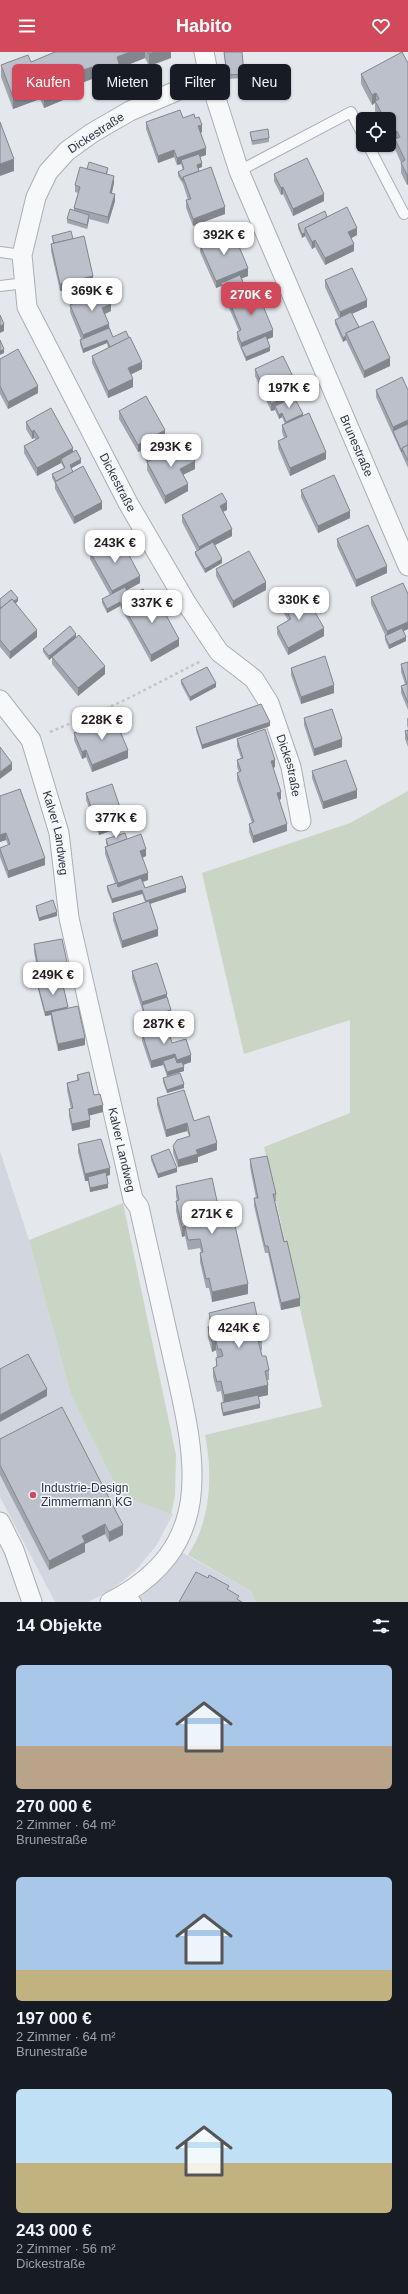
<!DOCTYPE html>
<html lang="de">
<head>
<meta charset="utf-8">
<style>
	body { margin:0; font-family:Helvetica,sans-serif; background:#20242c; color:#f1f3f6; height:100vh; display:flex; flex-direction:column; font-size:15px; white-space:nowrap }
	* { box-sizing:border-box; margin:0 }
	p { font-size:13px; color:#9ea1a6 }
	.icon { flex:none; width:22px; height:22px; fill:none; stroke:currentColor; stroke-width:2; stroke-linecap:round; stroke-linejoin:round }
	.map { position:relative; height:1550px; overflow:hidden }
	.sheet { display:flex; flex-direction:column; background:#171b24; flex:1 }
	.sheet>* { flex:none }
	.hud { position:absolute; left:12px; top:12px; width:384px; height:36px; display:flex; gap:8px }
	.buttons { position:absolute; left:356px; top:60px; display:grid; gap:8px }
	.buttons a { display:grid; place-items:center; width:40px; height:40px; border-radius:6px; background:#171b24; box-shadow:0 1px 3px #0004; font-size:20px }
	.price { position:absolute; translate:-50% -34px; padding:0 9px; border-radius:8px; background:#fff; color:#222; font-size:13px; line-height:26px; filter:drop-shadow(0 1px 2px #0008) }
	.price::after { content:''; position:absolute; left:50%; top:24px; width:12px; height:9px; margin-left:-6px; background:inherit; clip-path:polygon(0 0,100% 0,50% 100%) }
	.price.selected { background:#d1495b; color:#fff }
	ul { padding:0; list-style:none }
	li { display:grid; align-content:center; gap:8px; height:212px; padding:0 16px }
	li span { display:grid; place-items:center; height:124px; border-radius:6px; color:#555 }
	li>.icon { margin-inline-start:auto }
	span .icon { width:72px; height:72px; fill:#fffc; stroke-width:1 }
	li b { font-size:17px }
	h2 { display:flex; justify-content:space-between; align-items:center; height:48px; padding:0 16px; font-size:17px }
	.chip { padding:0 14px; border-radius:6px; background:#171b24; box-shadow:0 1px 3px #0004; font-size:14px; line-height:36px }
	.chip.selected { background:#d1495b; color:#fff }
	header { display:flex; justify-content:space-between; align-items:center; height:52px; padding:0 16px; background:#d1495b; color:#fff; font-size:18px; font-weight:700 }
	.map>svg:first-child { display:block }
	.built { fill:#d2d6de }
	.green { fill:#c9d6c5 }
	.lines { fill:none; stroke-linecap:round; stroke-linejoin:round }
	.lane-casing { stroke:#a9aeb7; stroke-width:12 }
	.street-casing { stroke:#a9aeb7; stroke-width:21 }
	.path { stroke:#c2c5cb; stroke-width:2.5; stroke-dasharray:3 3; stroke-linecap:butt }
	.lane { stroke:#f7f8fa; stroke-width:10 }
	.street { stroke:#f7f8fa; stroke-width:19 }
	.wall { fill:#a1a5ae }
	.shaded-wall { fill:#83868d }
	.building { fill:#bbc0ca; stroke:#83868d }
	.poi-dot { fill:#d1495b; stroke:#f4f6f9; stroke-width:1.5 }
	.labels { text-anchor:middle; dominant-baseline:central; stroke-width:3; stroke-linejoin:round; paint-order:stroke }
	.street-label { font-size:12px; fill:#2b3445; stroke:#f4f6f9 }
	.poi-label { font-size:12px; fill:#2b3445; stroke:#f4f6f9; text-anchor:start }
</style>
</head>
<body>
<header><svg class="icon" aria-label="menu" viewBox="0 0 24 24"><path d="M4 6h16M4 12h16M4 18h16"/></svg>Habito<svg class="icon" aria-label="heart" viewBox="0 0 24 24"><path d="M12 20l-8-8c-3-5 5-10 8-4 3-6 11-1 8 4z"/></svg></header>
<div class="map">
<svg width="408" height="1550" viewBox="0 0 408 1550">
	<rect width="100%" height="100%" fill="#e4e7ec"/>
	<g class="built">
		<path d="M0,1099l29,89 42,155 49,100 53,19 -17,32 -20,24 -25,20 -23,12h-32l-2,-2 -54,-103z"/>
		<path d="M179,1499l72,40 5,11h-122l20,-17 19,-23z"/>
	</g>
	<g class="green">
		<path d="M408,739v811h-152l-5,-11 -63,-36c23,-34 25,-82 17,-120l117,-28 -58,-260 86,-34v-93l-106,34 -42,-181 148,-50z"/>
		<path d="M123,1151l53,252 -1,41 -4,18 -51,-19 -49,-100 -42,-155z"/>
	</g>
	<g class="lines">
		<g class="lane-casing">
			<g id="lane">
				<path d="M368,93l36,69"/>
				<path d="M239,119l112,-59 12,23"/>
				<path d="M0,200l22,3"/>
				<path d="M0,234l25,-3"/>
				<path d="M129,1540l7,10"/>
			</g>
		</g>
		<g class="street-casing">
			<g id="street">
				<path id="s1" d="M204,0l5,25 30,94 169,395"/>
				<path id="s2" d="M209,25l-79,34 -38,22 -25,18 -19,21 -12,25 -14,58 5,52 101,196 59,101 32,48 35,27 15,24 22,64 10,54"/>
				<path id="s3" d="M0,648l31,40 28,93 10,85 64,281 6,8c11,50 23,100 34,151 22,98 47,188 -63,244"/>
				<path d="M0,1470l14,28 18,52"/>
			</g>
		</g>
		<path class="path" d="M50,680l73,-31 78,-40"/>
		<use href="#lane" class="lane"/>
		<use href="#street" class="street"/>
	</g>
	<g class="wall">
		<path d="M53,0h118v6l-22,8 -4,-8 -25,10v10l-24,10 -4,-9 -24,9v10l-24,10 -4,-9 -27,10 -12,-32v-12l30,-3 22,-9z"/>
		<path d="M224,0h18l2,26 -17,1z"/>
		<path d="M408,11v121l-1,1 -6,-12v-10l-6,-14v-7l-3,1 -3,-6v-18h-10l-4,-8v-8l-3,2 -11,-21v-10z"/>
		<path d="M146,70l56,10 -1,1 5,22 -6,2 2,10 -4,1 1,3 26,43 -32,12 -7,-18v-8h2l-5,-16 -5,-8v-4l5,-2 -2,-6 -4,1 -3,-8 -16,6 -12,-34z"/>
		<path d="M250,80l19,6v4l-17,3z"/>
		<path d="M87,117l21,2 -1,3 7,9 -2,10 3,8 -7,23 -19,-5 -2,10 -20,-6v-4l7,-8v-3l4,-15 -3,-1v-7z"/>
		<path d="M274,122l50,27 -31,15 -10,-22 -2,1 -7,-14z"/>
		<path d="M327,165l30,18 -6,3 3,13 -29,14 -10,-18 -3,2 -7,-13 -3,2 -4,-10v-4z"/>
		<path d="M52,184l21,3 20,44 -33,8 -9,-40v-7l2,-1z"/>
		<path d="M200,193l48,31 -6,2 5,15 26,44 -6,2 3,12 -24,10 -9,-22v-7l2,-1 -10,-23v-6l-2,-5h-1l-5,-11 -5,2 -16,-36z"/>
		<path d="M325,228l42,27 -15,7 7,13 31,39 -26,12 -18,-38 -3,2 -8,-18v-4l4,-2 -14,-31z"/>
		<path d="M70,253l41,6 -6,3 8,23 29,32 -11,5 2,13 -25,11 -16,-35v-7l16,-8 -1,-5 -24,10 -3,-9v-4l1,-1 -11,-27z"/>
		<path d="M0,307l38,34 -30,16 -8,-15z"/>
		<path d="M255,317l45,29 -5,2 31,59 -36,17 -12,-28v-7l6,-3 -2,-6v-7l3,-1 -3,-7 -3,2 -4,-9 -4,1 -16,-35z"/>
		<path d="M376,338h32v78l-32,-71z"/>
		<path d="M119,359l46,26 7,12 23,20 -12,6 5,16 -23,13 -18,-34v-7l-7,-12 -2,1 -19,-33z"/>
		<path d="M26,370l47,30 8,11 -10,5 2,4 29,37 -28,15 -19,-35v-6l-3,-5v-4l12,-6 -3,-5 -24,13 -13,-23v-7l12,-6 -2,-2 -2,1 -6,-10z"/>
		<path d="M301,438l49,28 -32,15 -17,-36z"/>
		<path d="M227,458l-4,2 9,24 -18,9 8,18 -17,10 -10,-18v-3l2,-1 -15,-29v-7z"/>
		<path d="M337,487l50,34 -31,14 -19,-41z"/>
		<path d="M90,500l50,31 -13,7 3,6 17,1 32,49 -28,16 -31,-56 -13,7 -5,-10v-4l8,-4 -20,-36z"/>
		<path d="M216,517l50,21 -33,18 -17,-32z"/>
		<path d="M408,542v35l-5,2 3,10 -17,8 -4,-9v-5l-14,-31v-7z"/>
		<path d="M0,547l18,2 -2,2 21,34 -27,22 -10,-12z"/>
		<path d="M283,552l41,32 -36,19 -11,-21v-7l11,-7 -5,-8z"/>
		<path d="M76,585l29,37 -27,22 -26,-32v-7l-3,3 -6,-8v-3z"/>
		<path d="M408,610v48l-7,-17v-7l4,-2 -4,-12v-8z"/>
		<path d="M291,616l43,25 -33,11 -10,-29z"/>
		<path d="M181,628l35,7 -26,14 -9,-17z"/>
		<path d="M92,665l36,41 -36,14 -6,-15 -4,2 -8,-19v-7l20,-8 -2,-4z"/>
		<path d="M304,666l38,29 -28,9 -10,-31z"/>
		<path d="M407,666h1v11l-1,-4z"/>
		<path d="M270,674l-68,23 -6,-19v-3z"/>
		<path d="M408,678v17l-3,-8v-8z"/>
		<path d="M237,687l38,28 -2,1 8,31 -2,1 8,31 -34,12 -4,-11v-8l3,-1 -15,-43v-7l2,-1 -2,-5v-7l4,-2 -4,-12z"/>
		<path d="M312,719l45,27 -34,11 -11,-31z"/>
		<path d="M86,741l38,33 -25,9 -13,-35z"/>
		<path d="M0,744l45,69 -37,13 -8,-21v-9l8,-3 -2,-5 -6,2z"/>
		<path d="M106,787h21l19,17 -4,2 6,22 -5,2 2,6 41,4 -36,12 8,32 -36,12 -9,-28v-7l32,-11 -3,-8 -30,9 -5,-13v-4l8,-3 -10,-29v-7l2,-1 -1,-3z"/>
		<path d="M36,854l21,10 -18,5 -3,-11z"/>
		<path d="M34,892l36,32v7l-7,1 5,25 17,36 -27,6 -7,-32v-4l-6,1 -7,-27v-3l2,-1 -6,-33z"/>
		<path d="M132,919l35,26 4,17 -25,8 -14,-44z"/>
		<path d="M142,981l30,10 19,19 -8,3 1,6 -17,5 -4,-11 -12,3 -9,-27z"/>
		<path d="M77,1023l17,20 9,17 -14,3 1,12 -18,4 -3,-15v-7h2l-4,-19v-7l10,-2z"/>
		<path d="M163,1026l21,10 -17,5 -4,-11z"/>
		<path d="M157,1046l37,23 23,29 -19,7v5l-20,5 -5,-14v-7l16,-10 -2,-5 -21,6 -9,-32z"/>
		<path d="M78,1092l32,31 -4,1 2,12 -18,4 -2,-11h-3l-7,-29z"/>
		<path d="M151,1104l26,16 -19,6 -7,-18z"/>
		<path d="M250,1107l26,35v7h-1l25,105 -19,4 -13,-57h-3l-11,-47v-8h2l-6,-31z"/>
		<path d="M176,1134l46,38 26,70 -36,8 -3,-14h-3l-6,-26v-9l1,-1 -1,-4 -12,2 -3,-14 -3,1 -6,-26v-10h1l-1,-5z"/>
		<path d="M209,1261l48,3 7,14v10h-2v10h-1l1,6 7,14v10h-2l1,15 -10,2 2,11 -37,8 -2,-9v-4h2l-2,-12 -4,1 -4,-15v-9l3,-1v-9l1,-1 -1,-7 -4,2 -4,-15v-10l2,-1 -1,-3z"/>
		<path d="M0,1387l123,96 -14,7 -4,-8 -20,10v8l-36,18 -49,-95z"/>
	</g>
	<g class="shaded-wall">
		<path d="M130,0h15v6l-25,10v10l-24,10v-12l21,-19z"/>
		<path d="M155,0h16v6l-22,8v-12z"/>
		<path d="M92,15v12l-24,9v10l-24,10v-12l20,-19z"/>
		<path d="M40,35v12l-27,10v-12z"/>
		<path d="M376,41v10l-1,-2v2l-3,2v-10z"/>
		<path d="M202,73v7l-4,2v-8z"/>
		<path d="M397,79v10l-2,-2v3l-3,1v-10z"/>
		<path d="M206,96v7l-24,8 -1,-3v4l-4,1v-7z"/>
		<path d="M174,98v7l-16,6v-7z"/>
		<path d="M14,107v12l-14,5v-12z"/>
		<path d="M202,111v4l-5,2v-4z"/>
		<path d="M408,122v10l-1,1v-10z"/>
		<path d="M114,124v7l-4,17v-7z"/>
		<path d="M283,135v7l-2,1v-7z"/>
		<path d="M115,142v7l-7,23v-7z"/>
		<path d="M324,142v7l-31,15v-7z"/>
		<path d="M225,155v7l-32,12v-7z"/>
		<path d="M89,163v4l-2,10v-4z"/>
		<path d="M357,176v7l-9,5v-8z"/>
		<path d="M305,181v3l-3,2v-4z"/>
		<path d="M315,188v7l-3,2v-7z"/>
		<path d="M354,192v7l-29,14v-7z"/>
		<path d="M248,216v8l-25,10 -2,-3v3l-5,2v-7z"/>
		<path d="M93,224v7l-33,8v-7z"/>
		<path d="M367,248v7l-27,12v-7z"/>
		<path d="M111,252v7l-9,4v-7z"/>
		<path d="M4,272v7l-4,2v-7z"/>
		<path d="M109,272v7l-26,12v-8z"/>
		<path d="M273,278v7l-30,13 -2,-3v3v-7z"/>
		<path d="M346,284v4l-3,2v-4z"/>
		<path d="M107,288v3l-24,10v-4z"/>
		<path d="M270,295v4l-24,10v-4z"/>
		<path d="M4,297v4l-4,2v-4z"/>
		<path d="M390,306v8l-26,12v-7z"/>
		<path d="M142,310v7l-14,7v-8z"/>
		<path d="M133,327v8l-25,11v-7z"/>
		<path d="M38,334v7l-30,16v-7z"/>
		<path d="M300,339v7l-24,11 -1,-3v4l-4,1v-7z"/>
		<path d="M282,361v4l-3,2v-4z"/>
		<path d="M303,362v4l-17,7v-3z"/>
		<path d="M408,368v7l-15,4v-4z"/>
		<path d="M34,378v8l-2,1v-7z"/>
		<path d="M165,378v7l-25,10v4l-2,1v-7z"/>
		<path d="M73,396v8l-12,3v4l-24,13v-8z"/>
		<path d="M326,400v7l-36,17v-8z"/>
		<path d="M81,407v4l-11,6v-4z"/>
		<path d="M195,409v8l-15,7v-7z"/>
		<path d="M188,432v7l-23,13v-8z"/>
		<path d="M102,450v7l-28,15v-7z"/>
		<path d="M227,450v8l-7,3v-7z"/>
		<path d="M350,459v7l-32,15v-7z"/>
		<path d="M232,477v7l-33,18v-7z"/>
		<path d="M222,507v4l-17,10v-4z"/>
		<path d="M387,514v7l-31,14v-7z"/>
		<path d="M140,524v7l-28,15v-7z"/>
		<path d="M266,530v8l-33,18v-7z"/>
		<path d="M18,546v3l-15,13v-4z"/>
		<path d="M120,550v4l-13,7v-4z"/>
		<path d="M408,570v7l-21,10v-8z"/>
		<path d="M324,576v8l-36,19v-7z"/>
		<path d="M37,578v7l-27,22v-7z"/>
		<path d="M76,582v4l-27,22v-4z"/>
		<path d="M406,585v4l-17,8v-4z"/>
		<path d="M179,587v7l-28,16v-7z"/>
		<path d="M105,614v8l-27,22v-8z"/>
		<path d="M216,631v4l-26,14v-4z"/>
		<path d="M334,633v8l-33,11v-7z"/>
		<path d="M270,670v4l-68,23v-4z"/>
		<path d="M342,687v8l-28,9v-7z"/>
		<path d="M86,698v7l-4,2v-7z"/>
		<path d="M128,698v8l-36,14v-7z"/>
		<path d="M275,708v7l-4,2v-8z"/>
		<path d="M12,711v7l-12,9v-7z"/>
		<path d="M357,738v8l-34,11v-7z"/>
		<path d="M281,740v7l-4,2v-8z"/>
		<path d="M124,767v7l-25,9v-7z"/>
		<path d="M287,772v7l-34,12v-7z"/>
		<path d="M6,781v7l-6,2v-7z"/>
		<path d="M146,797v7l-6,3v-8z"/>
		<path d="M45,806v7l-37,13v-7z"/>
		<path d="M148,821v7l-30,11v-8z"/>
		<path d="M186,836v4l-40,13v-4z"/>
		<path d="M142,838v4l-30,9v-4z"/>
		<path d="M57,860v4l-18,5v-3z"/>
		<path d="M158,877v7l-36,12v-7z"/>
		<path d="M167,942v7l-25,4v-3z"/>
		<path d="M68,955v4l-17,1v3l-6,1v-4z"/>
		<path d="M171,958v4l-25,8v-4z"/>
		<path d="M85,986v7l-27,6v-7z"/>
		<path d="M175,1002v7h-12v4l-12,3v-7z"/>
		<path d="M191,1003v7l-14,5v-7z"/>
		<path d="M184,1015v4l-17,5v-4z"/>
		<path d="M184,1032v4l-17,5v-3z"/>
		<path d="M103,1053v7l-15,4v-7z"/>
		<path d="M90,1068v7l-18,4v-7z"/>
		<path d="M187,1071v8l-21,6v-7z"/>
		<path d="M217,1091v7l-19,7v5l-20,5v-7l18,-10z"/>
		<path d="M110,1116v7l-21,5 -1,-3v4h-3v-7z"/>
		<path d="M177,1116v4l-19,6v-4z"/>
		<path d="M108,1132v4l-18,4v-4z"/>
		<path d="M185,1174v10l-3,1v-10z"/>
		<path d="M248,1232v10l-36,8v-10z"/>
		<path d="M300,1246v8l-19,4v-7z"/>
		<path d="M216,1289v9l-4,2v-10z"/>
		<path d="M268,1333v10l-44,10v-10z"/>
		<path d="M47,1337v7l-47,26v-7z"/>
		<path d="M260,1352v4l-37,8v-3z"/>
		<path d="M105,1472v10l-20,10v8l-36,18v-9l33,-25z"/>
		<path d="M123,1473v10l-14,7v-10z"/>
	</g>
	<g class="building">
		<path d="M55,0h75l-13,5 3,10 -24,9 -4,-9 -28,10 4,10 -24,9 -4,-9 -27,10 -12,-32 27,-10 3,7z"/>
		<path d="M148,0h7l-6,2z"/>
		<path d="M224,0h18l2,22 -17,1z"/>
		<path d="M402,0l6,11v111l-1,1 -6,-12 4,-3 -10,-21 5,-2 -3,-6 -5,2 -3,-6v-8h-4l-10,-18 4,-2 -3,-6 -4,2 -11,-21z"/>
		<path d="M180,58l3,8 11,-4 1,4 4,-1 3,8 -4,1 8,22 -29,10 -3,-8 -16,6 -12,-34z"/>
		<path d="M0,70l14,37 -14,5z"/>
		<path d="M268,77l1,9 -17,3 -2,-9z"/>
		<path d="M199,102l3,9 -5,2 2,6 -16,6v4l-5,-9 6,-3 -3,-9z"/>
		<path d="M307,106l17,36 -31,15 -10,-22 -2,1 -7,-14z"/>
		<path d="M89,110l19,6 -2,6 -19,-5z"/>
		<path d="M80,115l34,9 -4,17 5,1 -7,23 -34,-9 6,-21 -5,-2z"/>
		<path d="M211,115l14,40 -32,12 -7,-19 5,-1 -8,-22z"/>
		<path d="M347,155l10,21 -9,4 6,12 -29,14 -10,-18 -3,2 -7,-14z"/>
		<path d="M70,157l19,6 -2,10 -20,-6z"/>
		<path d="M325,159l2,6 -22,11v5l-3,1 -4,-10z"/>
		<path d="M71,179l2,8 -19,4 -2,-7z"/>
		<path d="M233,180l15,36 -32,13 -16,-36z"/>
		<path d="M84,184l9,40 -33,8 -9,-40z"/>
		<path d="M352,216l15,32 -27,12 -15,-32z"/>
		<path d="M240,223l7,18 -17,7 -3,-6 5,-2 -6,2 -5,-11z"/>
		<path d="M256,237l17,41 -32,13 -4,-11 4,-2 -12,-29z"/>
		<path d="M106,238l5,14 -9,4 7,16 -26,11 -13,-30z"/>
		<path d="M351,260l8,15 -13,6v3l-3,2 -8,-18z"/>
		<path d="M0,263l4,9 -4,2z"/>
		<path d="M373,269l17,37 -26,13 -18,-38z"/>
		<path d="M109,276l4,9 13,-6 3,7 -19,9 -3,-7 -24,9 -3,-9z"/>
		<path d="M266,284l4,11 -24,10 -5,-10z"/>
		<path d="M130,285l12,25 -14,6 5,11 -25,12 -16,-35z"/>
		<path d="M0,288l4,9 -4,2z"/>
		<path d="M18,297l20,37 -30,16 -8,-16v-27z"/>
		<path d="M283,304l17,35 -29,13 -16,-35z"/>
		<path d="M402,325l6,13v30l-15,7 -17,-37z"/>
		<path d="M146,344l19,34 -27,15 -19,-34z"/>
		<path d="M294,345l9,17 -17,8 -4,-9 -3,2 -4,-9z"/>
		<path d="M51,356l22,40 -36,20 -13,-22 15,-8 -5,-8 -2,2 -6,-10z"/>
		<path d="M309,361l17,39 -36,16 -12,-27 9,-4 -5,-12z"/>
		<path d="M408,372v21l-6,3v4l-9,-21z"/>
		<path d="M164,382l8,15 -24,13 -8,-15z"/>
		<path d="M184,390l11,19 -15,8 8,15 -23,12 -18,-34z"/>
		<path d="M408,393v16l-6,-13z"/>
		<path d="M76,398l5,9 -11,6 3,7 -17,9 -4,-7 13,-6 -4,-9z"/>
		<path d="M83,414l19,36 -28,15 -19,-35z"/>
		<path d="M334,423l16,36 -32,15 -17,-36z"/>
		<path d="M222,441l5,9 -7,4 12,23 -33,18 -17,-32z"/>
		<path d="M368,473l19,41 -31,14 -19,-41z"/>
		<path d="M119,484l21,40 -28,15 -22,-39z"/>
		<path d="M213,490l9,17 -17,10 -10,-17z"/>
		<path d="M249,499l17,31 -33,19 -17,-32z"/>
		<path d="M403,531l5,11v28l-21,9 -16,-34z"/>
		<path d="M125,535l5,9 13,-7 4,8 -22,12v3l-5,-10 -13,7 -5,-10z"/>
		<path d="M11,538l7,8 -4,3 -2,-2 -11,9 -1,-2v-7z"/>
		<path d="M154,541l25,46 -28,16 -26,-46z"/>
		<path d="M304,541l20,35 -36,20 -11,-21 14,-8 -8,-15z"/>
		<path d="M12,547l25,31 -27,22 -10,-12v-31z"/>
		<path d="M70,574l6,8 -27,22 -6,-7z"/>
		<path d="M402,576l4,9 -17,8 -4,-9z"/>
		<path d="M79,583l26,31 -27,22 -26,-31z"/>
		<path d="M325,604l9,29 -33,12 -10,-29z"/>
		<path d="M408,610v41l-7,-17 6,-2 -6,-20z"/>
		<path d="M207,615l9,16 -26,14 -9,-17z"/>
		<path d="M261,652l9,18 -68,23 -6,-18z"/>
		<path d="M109,657l4,8 -18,7 -3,-7z"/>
		<path d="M332,657l10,30 -28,10 -10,-31z"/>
		<path d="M114,665l14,33 -36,15 -6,-15 -4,2 -8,-19z"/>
		<path d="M265,677l10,31 -4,1 10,31 -4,1 10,31 -34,12 -4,-12 5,-2 -17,-49 4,-2 -4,-11 6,-2 -6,-19z"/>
		<path d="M408,678v10l-3,-9z"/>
		<path d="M0,695l12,16 -12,9z"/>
		<path d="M346,708l11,30 -34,12 -11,-31z"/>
		<path d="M112,732l12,35 -25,9 -13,-35z"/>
		<path d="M20,737l25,69 -37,13 -8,-22v-1l10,-4 -4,-11 -6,2v-39z"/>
		<path d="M125,781l2,6 -19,7 -2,-7z"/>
		<path d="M141,782l5,15 -6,2 8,22 -30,10 -13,-36z"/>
		<path d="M182,824l4,12 -40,13 -4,-11 -30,9 -5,-13 10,-3 1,4 23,-9 4,10z"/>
		<path d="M53,848l4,12 -18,6 -3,-12z"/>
		<path d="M149,849l9,28 -36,12 -9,-28z"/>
		<path d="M62,887l8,37 -29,5 -7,-37z"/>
		<path d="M157,911l10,31 -25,8 -10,-31z"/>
		<path d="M62,929l6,26 -23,5 -7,-26z"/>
		<path d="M167,945l4,13 -25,8 -4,-13z"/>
		<path d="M78,954l7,32 -27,6 -7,-32z"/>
		<path d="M167,973l5,18 14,-4 5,16 -14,5 -2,-6 -24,7 -9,-28z"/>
		<path d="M175,1005l2,6 5,-1 2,5 -17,5 -4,-11z"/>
		<path d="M89,1020l5,23 6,-1 3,11 -15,4 2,11 -18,4 -3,-15 4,-1 -6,-25 12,-3 -2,-5z"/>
		<path d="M180,1021l4,11 -17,6 -4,-12z"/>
		<path d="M184,1038l10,31 15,-5 8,27 -21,7 2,4 -20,6 -5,-14 4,-6 13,-4 -3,-13 -21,7 -9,-32z"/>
		<path d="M101,1087l9,29 -25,6 -7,-30z"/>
		<path d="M169,1097l8,19 -19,6 -7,-18z"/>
		<path d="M267,1104l9,38h-3l11,48 3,-1 13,57 -19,5 -13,-57h-3l-11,-48h4l-8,-39z"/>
		<path d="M106,1120l2,12 -18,4 -2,-11z"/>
		<path d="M212,1126l10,46 12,-3 14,63 -36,8 -3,-14 -3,1 -6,-26 3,-1 -3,-13 -12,1 -3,-14 -3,1 -6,-26 3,-1 -3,-14z"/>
		<path d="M254,1250l3,14 4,-1 3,15 -4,1 2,9h-4l4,16h4l3,14 -4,1 3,14 -44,10 -3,-14 -4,1 -4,-14 4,-2 -1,-8 7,-2 -2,-7h-3l-2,-8 -4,1 -4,-15 4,-1 -3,-13z"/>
		<path d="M28,1302l19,35 -47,26v-46z"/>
		<path d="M258,1343l2,9 -37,9 -2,-10z"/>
		<path d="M62,1355l61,118 -14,7 -4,-8 -23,12 3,6 -36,19 -49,-96v-26z"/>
		<path d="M196,1520l12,6 1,-3 20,11 -2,3 12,7 -2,3 5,3h-63z"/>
	</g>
	<circle class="poi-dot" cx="33" cy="1443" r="4"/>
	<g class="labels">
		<g class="street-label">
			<text transform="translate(96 81) rotate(-33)">Dickestraße</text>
			<text stroke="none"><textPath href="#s1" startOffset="423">Brunestraße</textPath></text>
			<text stroke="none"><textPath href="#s2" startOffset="526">Dickestraße</textPath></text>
			<text stroke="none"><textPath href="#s2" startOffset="862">Dickestraße</textPath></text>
			<text stroke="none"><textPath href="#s3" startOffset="147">Kalver Landweg</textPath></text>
			<text stroke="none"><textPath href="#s3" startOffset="471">Kalver Landweg</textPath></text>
		</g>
		<g class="poi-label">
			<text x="41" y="1436">Industrie-Design<tspan x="41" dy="14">Zimmermann KG</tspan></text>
		</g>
	</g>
</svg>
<div class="buttons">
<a><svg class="icon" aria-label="locate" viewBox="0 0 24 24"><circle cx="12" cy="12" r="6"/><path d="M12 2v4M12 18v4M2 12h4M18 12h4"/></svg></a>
</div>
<b class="price" style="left:224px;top:204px">392K €</b>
<b class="price" style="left:92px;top:260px">369K €</b>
<b class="price selected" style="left:251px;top:264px">270K €</b>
<b class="price" style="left:289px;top:357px">197K €</b>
<b class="price" style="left:171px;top:416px">293K €</b>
<b class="price" style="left:115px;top:512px">243K €</b>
<b class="price" style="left:299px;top:569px">330K €</b>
<b class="price" style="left:152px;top:572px">337K €</b>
<b class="price" style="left:102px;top:689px">228K €</b>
<b class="price" style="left:116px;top:787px">377K €</b>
<b class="price" style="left:53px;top:944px">249K €</b>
<b class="price" style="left:164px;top:993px">287K €</b>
<b class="price" style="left:212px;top:1183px">271K €</b>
<b class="price" style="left:239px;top:1297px">424K €</b>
<div class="hud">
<a class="chip selected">Kaufen</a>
<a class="chip">Mieten</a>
<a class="chip">Filter</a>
<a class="chip">Neu</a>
</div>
</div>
<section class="sheet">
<h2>14 Objekte<svg class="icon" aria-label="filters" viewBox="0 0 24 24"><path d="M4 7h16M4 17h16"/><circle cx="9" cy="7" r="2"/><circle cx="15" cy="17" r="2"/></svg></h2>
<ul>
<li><span style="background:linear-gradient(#a9c7e8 65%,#b9a48a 0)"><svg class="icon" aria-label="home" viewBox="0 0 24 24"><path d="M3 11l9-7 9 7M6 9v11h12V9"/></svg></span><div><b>270 000 €</b><p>2 Zimmer · 64 m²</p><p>Brunestraße</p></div></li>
<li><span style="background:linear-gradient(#a9c7e8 75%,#c2b280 0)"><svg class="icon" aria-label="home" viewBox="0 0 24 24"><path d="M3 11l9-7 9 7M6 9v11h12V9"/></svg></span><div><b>197 000 €</b><p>2 Zimmer · 64 m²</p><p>Brunestraße</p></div></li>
<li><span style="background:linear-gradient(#bfe0f5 60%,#c2b280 0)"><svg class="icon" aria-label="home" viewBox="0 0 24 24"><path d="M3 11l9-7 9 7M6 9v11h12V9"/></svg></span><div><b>243 000 €</b><p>2 Zimmer · 56 m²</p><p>Dickestraße</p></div></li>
</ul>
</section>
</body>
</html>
